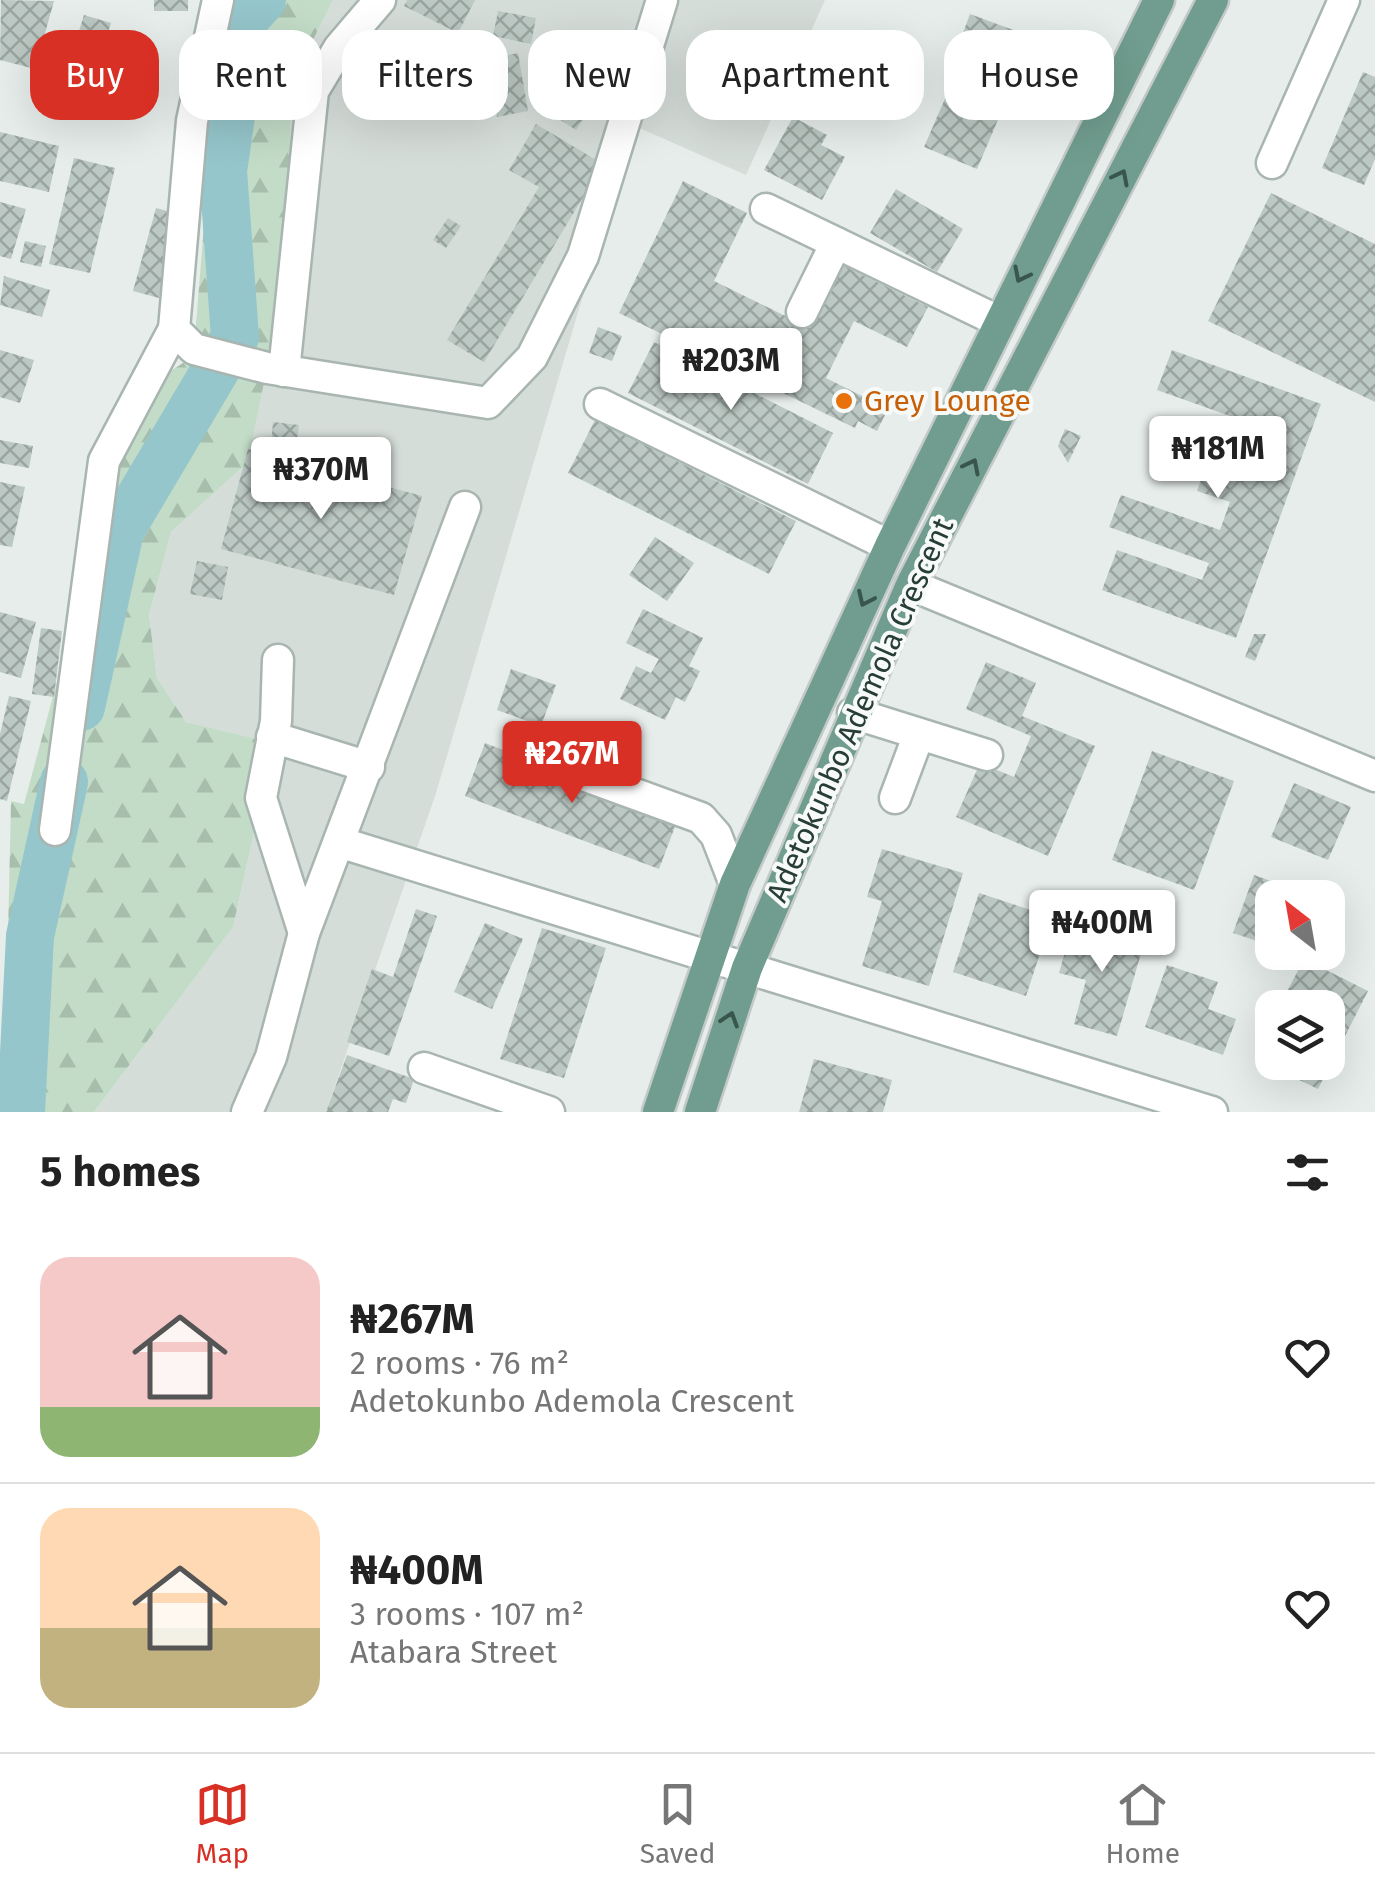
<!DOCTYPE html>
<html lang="en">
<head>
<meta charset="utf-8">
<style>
	body { margin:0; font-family:"Fira Sans",sans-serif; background:#f6f6f6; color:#222; height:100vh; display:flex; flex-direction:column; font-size:38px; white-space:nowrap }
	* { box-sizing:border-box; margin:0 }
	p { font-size:32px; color:#767676 }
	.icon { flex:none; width:55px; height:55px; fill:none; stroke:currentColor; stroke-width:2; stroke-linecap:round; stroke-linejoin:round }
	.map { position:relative; height:1112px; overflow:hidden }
	.side { display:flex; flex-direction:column; background:#fff; flex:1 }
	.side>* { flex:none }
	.guide { position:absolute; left:30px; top:30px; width:1315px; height:90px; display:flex; gap:20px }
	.needle { width:65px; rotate:329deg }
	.controls { position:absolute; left:1255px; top:880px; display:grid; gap:20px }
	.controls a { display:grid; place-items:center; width:90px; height:90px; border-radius:20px; background:#fff; box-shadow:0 10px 40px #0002; font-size:50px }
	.price { position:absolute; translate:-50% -85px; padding:0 22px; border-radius:10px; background:#fff; color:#222; font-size:32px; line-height:65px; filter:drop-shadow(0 2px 5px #0008) }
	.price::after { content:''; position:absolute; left:50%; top:60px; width:30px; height:22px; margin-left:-15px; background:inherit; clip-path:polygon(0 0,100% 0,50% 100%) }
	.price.current { background:#d93025; color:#fff }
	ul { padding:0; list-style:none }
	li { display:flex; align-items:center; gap:30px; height:250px; padding:0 40px }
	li+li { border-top:2px solid #e0e0e0 }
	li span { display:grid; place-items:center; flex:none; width:280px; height:200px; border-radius:30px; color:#555 }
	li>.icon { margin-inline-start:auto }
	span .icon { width:120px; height:120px; fill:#fffc; stroke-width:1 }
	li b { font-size:42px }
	h2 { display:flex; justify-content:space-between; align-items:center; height:120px; padding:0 40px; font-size:42px }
	.chip { padding:0 35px; border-radius:30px; background:#fff; box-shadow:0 10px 40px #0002; font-size:35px; line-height:90px }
	.chip.current { background:#d93025; color:#fff }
	.menu { display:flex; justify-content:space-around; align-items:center; height:140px; border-top:2px solid #e0e0e0; background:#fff; font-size:28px; color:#767676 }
	.menu a { display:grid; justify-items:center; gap:5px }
	.menu .current { color:#d93025 }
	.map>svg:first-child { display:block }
	.built { fill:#d5ddd9 }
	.forest { fill:url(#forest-firs) }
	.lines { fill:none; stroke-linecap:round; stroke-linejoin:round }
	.river { stroke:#95c6cb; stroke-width:48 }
	.building { fill:url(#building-cross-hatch) }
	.minor-casing { stroke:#a9b5b0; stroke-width:35 }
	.major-casing { stroke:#c3c9c7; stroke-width:35 }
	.minor { stroke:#fff; stroke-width:30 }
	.major { stroke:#709d8f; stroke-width:30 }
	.oneway { stroke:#39564c }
	.food-dot { fill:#e8710a; stroke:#f7faf8; stroke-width:4 }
	.labels { text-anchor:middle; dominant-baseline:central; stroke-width:8; stroke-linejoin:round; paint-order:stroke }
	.food-label { font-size:30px; fill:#c56008; stroke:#f7faf8; text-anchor:start }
	.street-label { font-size:30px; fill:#273e36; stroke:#f7faf8 }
</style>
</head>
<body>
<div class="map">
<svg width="1375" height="1112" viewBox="0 0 1375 1112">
	<defs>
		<pattern id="forest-firs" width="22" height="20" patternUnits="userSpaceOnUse" patternTransform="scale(2.5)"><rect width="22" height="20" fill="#c2dcc7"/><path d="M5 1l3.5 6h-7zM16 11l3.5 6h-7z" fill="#a7beac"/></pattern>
		<pattern id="building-cross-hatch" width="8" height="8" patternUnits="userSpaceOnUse" patternTransform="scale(2.5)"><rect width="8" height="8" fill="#bcc8c3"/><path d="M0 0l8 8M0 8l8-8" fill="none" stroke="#99a49f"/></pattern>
	</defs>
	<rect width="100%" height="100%" fill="#e6edea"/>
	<path class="built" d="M333,0h492l-79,175 -118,-52 -5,37 -187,633 -110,319h-232l139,-185 21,-95 29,-77 -30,-17 -67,-16 -29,-44 -8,-63 22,-83 77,-70 19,-94 22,-175 3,-111z"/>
	<path class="forest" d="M228,0h105l-41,82 -3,111 -22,175 -19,94 -77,70 -22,83 8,63 29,44 67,16 30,17 -29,77 -21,95 -139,185h-90l7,-311 13,3 93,-345 32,-74 37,-24 8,-12 26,-321z"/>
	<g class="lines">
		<g class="river">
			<path d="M81,707l39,-176 115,-194 -12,-166 22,-153 17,-18"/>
			<path d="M21,1112l9,-176 34,-154"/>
		</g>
	</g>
	<g class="building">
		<path d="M1,0l53,1 -19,68 -35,-9z"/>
		<rect x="154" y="0" width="34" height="11"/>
		<path d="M407,0h68l-17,33 -54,-27z"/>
		<path d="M498,11l38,7 -5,26 -38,-8z"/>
		<path d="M970,14l65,24 -19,49 -64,-24z"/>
		<path d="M84,15l27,8 -21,64 -26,-8z"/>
		<path d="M518,53l10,58 -31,6 -9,-58z"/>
		<path d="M1363,72l12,5v82l-11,26 -42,-17z"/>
		<path d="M948,92l52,23 -23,54 -53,-22z"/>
		<path d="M564,100l22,14 -10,16 -22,-14z"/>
		<path d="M793,117l34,18 -6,10 24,12 -23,43 -58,-30z"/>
		<path d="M536,124l67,40 -119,198 -37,-22 92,-153 -30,-17z"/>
		<path d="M0,132l59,14 -10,46 -49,-11z"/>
		<path d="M74,158l41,10 -25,105 -41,-9z"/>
		<path d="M683,181l64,32 -33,68 96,47 32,-63 86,42 -21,40 -53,-26 -28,57 62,31 -11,22 -19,-10 -3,7 -236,-115z"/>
		<path d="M896,189l67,40 -26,43 -67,-39z"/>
		<path d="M1271,193l104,51v158l-167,-81z"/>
		<path d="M0,202l26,7 -15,50 -11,-3z"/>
		<path d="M156,208l27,7 -24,83 -26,-7z"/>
		<path d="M448,218l13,8 -15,22 -13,-8z"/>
		<path d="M25,241l21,5 -5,21 -21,-5z"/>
		<path d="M4,276l46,14 -8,27 -42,-12z"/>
		<path d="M598,327l24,9 -10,25 -23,-8z"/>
		<path d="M654,342l179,91 -25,51 -180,-91z"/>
		<path d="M0,350l34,10 -14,43 -20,-6z"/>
		<path d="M1172,350l149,54 -85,234 -134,-48 15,-40 85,30 7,-17 -100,-36 12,-32 99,35 10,-28 -33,-11 19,-53 36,13 9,-24 -104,-37z"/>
		<path d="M595,420l201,101 -27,53 -201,-101z"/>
		<path d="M273,422l26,3 -3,22 -25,-2z"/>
		<path d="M1065,429l16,7 -13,27 -10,-17z"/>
		<path d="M0,440l33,6 -4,22 -29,-5z"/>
		<path d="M248,449l174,47 -28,99 -173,-46z"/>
		<path d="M0,482l25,5 -13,60 -12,-2z"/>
		<path d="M655,537l39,26 -27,38 -38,-26z"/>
		<path d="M197,561l31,6 -6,33 -32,-6z"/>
		<path d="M643,609l60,29 -14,28 11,5 -15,31 -9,-5 -11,23 -45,-21 16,-33 15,7 8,-14 -33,-16z"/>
		<path d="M0,612l36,10 -15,56 -21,-6z"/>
		<path d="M41,628l21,3 -8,66 -22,-3z"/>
		<path d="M1254,634h12l-11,27 -10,-4z"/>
		<path d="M986,662l50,21 -14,33 73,30 -47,110 -92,-39 24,-54 34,14 17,-41 -65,-27z"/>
		<path d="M511,669l45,16 -15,41 -44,-16z"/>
		<path d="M9,696l22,5 -24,100 -7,-2v-65z"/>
		<path d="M485,743l194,73 -20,53 -194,-73z"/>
		<path d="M1152,751l82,30 -40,109 -82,-30z"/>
		<path d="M1294,783l57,24 -23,53 -57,-23z"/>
		<path d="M882,849l81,24 -34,113 -67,-20 20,-65 -15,-4z"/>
		<path d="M1254,875l61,22 -43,1v48l-39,-13z"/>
		<path d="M979,893l73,24 -26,79 -73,-24z"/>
		<path d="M416,909l21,7 -48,140 -42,-14 25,-73 21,8z"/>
		<path d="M1074,922l70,21 -27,93 -43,-12 12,-44 -27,-7z"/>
		<path d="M485,923l38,16 -31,70 -38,-17z"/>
		<path d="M542,928l64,20 -42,130 -64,-19z"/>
		<path d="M1304,959l64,32 -50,98 -25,-12 8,-15h27v-54h-45l-2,-5z"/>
		<path d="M1167,965l51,17 -10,27 28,10 -13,36 -78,-28z"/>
		<path d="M347,1055l67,24 -8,24 -13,-4 -5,13h-62z"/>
		<path d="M814,1059l78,21 -9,32h-84z"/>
	</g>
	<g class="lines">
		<g class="minor-casing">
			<g id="minor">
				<path d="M218,0l-26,121 -18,208 20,20 73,19 221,35 44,-46 51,-101 79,-256"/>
				<path d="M1272,163l72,-163"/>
				<path d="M766,209l232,112"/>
				<path d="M802,312l34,-69"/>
				<path d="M284,371l29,-280 26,-43 41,-48"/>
				<path d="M600,404l290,142"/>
				<path d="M911,585l464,191"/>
				<path d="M278,660l-2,61 -15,77 43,135"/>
				<path d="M853,713l134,42"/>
				<path d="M272,737l97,30"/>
				<path d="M550,763l151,55 15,17 19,49"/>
				<path d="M895,798l24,-64"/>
				<path d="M55,830l49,-369 70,-132"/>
				<path d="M342,843l870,269"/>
				<path d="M424,1068l125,44"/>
				<path d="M247,1112l24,-55 33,-124 161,-426"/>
			</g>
		</g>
		<g class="major-casing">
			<g id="major">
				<path d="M658,1112l77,-228 155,-338 269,-546"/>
				<path d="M700,1112l47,-144 164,-383 302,-585"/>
			</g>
		</g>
		<use href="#minor" class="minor"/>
		<use href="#major" class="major"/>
	</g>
	<defs><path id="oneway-chevron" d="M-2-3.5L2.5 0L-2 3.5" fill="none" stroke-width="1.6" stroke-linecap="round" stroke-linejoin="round" transform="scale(2.5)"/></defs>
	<g class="oneway">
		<use href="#oneway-chevron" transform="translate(1121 177) rotate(-63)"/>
		<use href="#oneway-chevron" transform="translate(1021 275) rotate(117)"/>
		<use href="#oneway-chevron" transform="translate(972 466) rotate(-63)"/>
		<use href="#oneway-chevron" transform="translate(865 599) rotate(115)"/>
		<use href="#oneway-chevron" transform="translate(730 1019) rotate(-72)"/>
	</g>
	<circle class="food-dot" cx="844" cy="401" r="10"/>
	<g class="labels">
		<g class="food-label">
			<text x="864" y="401">Grey Lounge</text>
		</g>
		<g class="street-label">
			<text transform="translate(860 710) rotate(-66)">Adetokunbo Ademola Crescent</text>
		</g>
	</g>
</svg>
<div class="controls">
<a><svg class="needle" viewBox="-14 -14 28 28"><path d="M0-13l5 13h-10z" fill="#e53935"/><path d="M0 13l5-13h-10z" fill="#767676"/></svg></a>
<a><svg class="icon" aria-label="layers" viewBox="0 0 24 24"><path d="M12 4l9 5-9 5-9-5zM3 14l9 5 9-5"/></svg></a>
</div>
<b class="price" style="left:731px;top:413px">₦203M</b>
<b class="price" style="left:1218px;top:501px">₦181M</b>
<b class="price" style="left:321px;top:522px">₦370M</b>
<b class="price current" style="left:572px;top:806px">₦267M</b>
<b class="price" style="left:1102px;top:975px">₦400M</b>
<div class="guide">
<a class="chip current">Buy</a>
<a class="chip">Rent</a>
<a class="chip">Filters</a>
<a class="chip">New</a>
<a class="chip">Apartment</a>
<a class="chip">House</a>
</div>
</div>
<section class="side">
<h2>5 homes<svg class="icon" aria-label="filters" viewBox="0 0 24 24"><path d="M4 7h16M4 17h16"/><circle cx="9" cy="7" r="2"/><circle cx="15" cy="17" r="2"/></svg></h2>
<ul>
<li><span style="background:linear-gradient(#f6c9c9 75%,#8fb573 0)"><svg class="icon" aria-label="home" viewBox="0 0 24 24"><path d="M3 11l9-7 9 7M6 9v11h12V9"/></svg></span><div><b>₦267M</b><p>2 rooms · 76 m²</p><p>Adetokunbo Ademola Crescent</p></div><svg class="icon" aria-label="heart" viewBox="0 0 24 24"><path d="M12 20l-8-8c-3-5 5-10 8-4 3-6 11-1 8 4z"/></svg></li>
<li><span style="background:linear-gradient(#ffd9b3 60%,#c2b280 0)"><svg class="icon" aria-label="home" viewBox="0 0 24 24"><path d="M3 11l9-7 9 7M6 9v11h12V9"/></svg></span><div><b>₦400M</b><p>3 rooms · 107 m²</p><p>Atabara Street</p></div><svg class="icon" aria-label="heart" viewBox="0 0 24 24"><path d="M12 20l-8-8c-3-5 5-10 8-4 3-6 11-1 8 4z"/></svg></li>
</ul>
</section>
<nav class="menu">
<a class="current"><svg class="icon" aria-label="map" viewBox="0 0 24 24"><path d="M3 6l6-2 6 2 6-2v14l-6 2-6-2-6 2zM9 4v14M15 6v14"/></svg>Map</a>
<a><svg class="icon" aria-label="saved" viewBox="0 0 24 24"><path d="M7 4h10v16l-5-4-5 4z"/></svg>Saved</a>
<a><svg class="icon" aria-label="home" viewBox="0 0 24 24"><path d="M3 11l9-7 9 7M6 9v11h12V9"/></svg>Home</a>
</nav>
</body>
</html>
